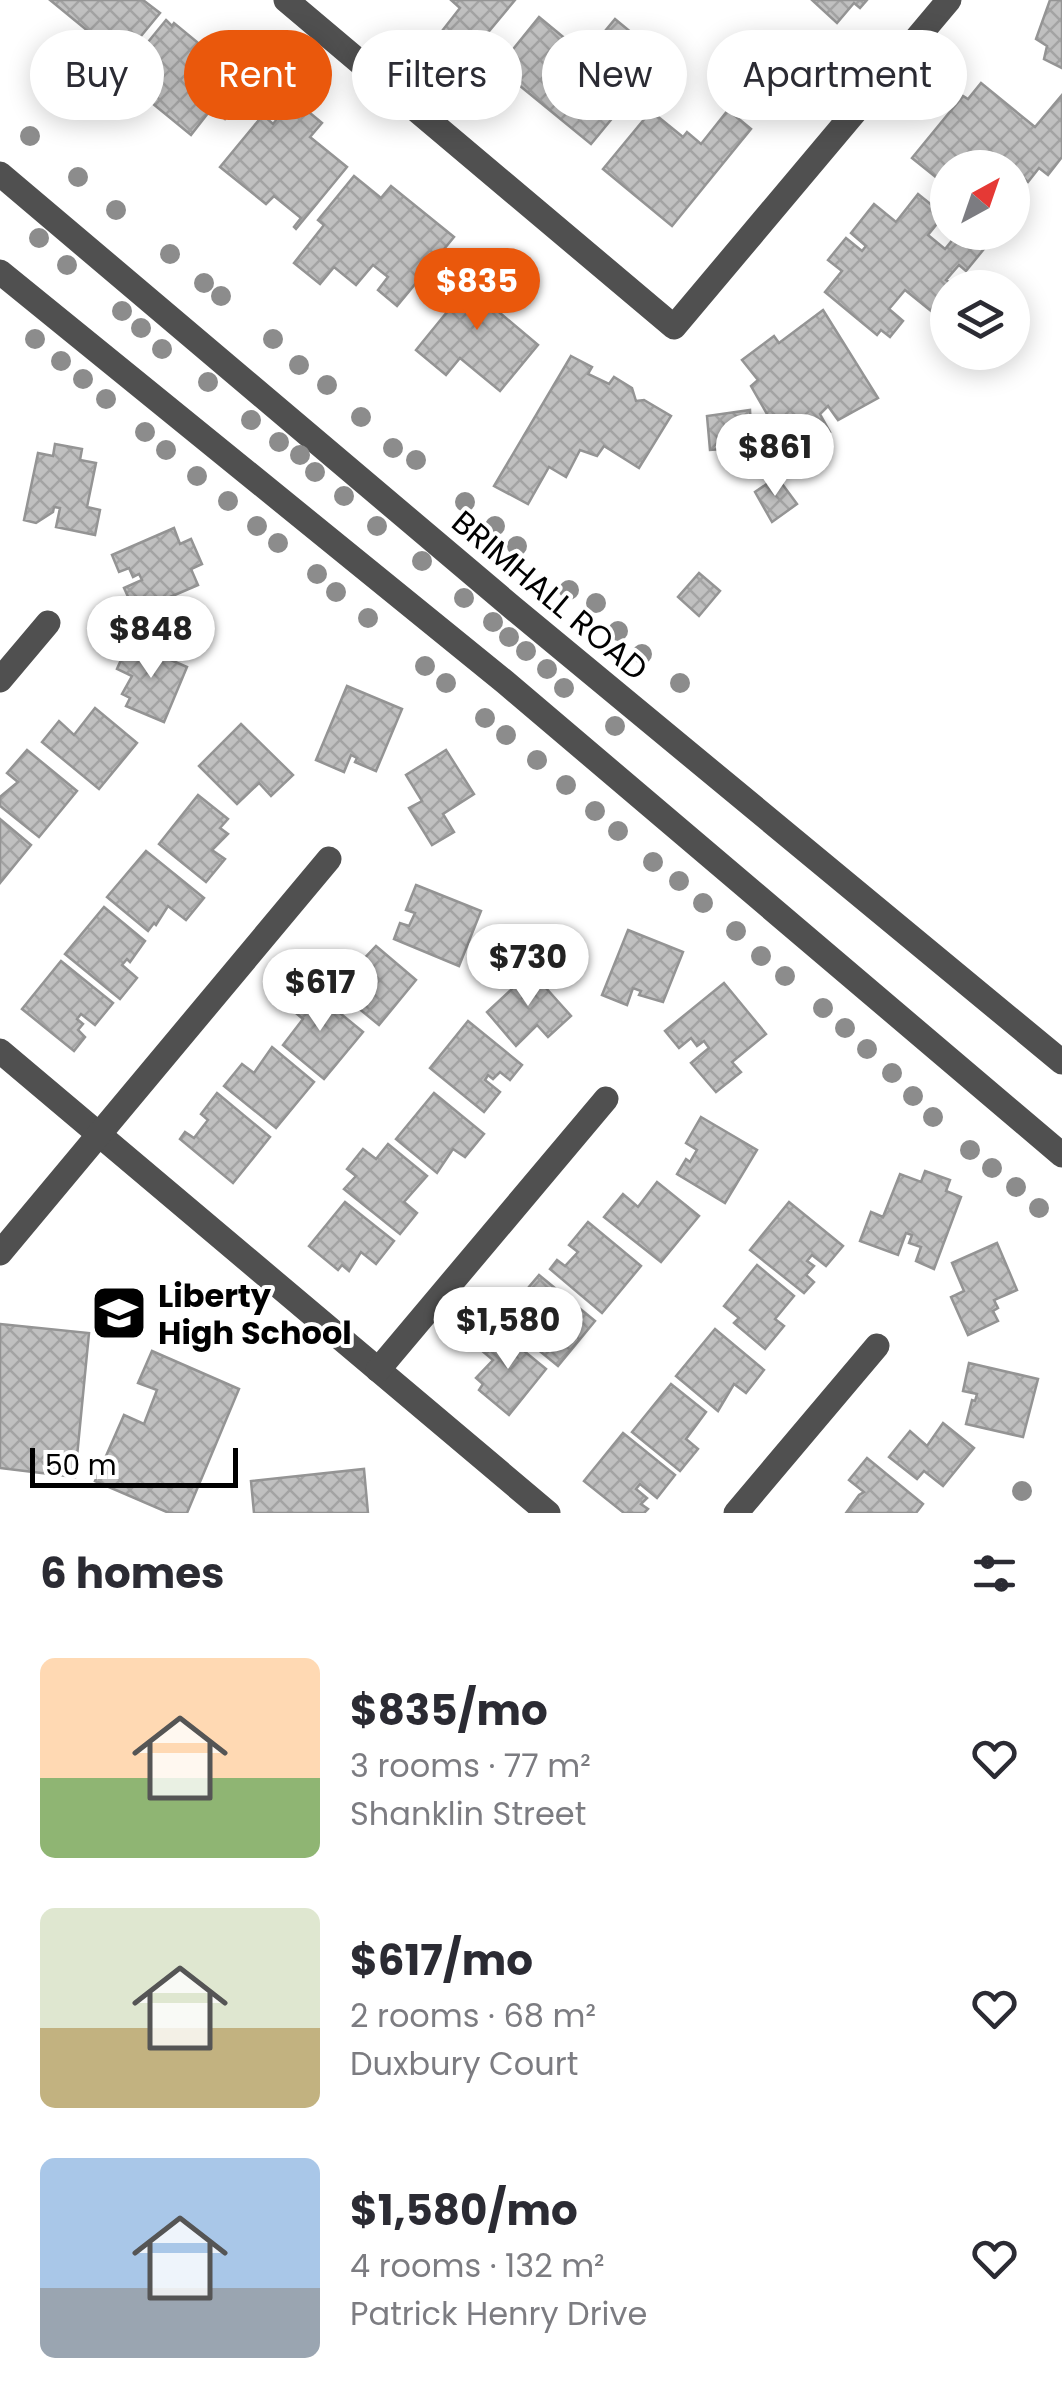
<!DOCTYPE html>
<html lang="en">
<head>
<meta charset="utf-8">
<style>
	body { margin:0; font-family:Poppins,sans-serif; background:#f2f2f3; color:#2b2b33; height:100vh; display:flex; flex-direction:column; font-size:38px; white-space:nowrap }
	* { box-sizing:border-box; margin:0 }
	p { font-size:32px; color:#7c7c81 }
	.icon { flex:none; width:55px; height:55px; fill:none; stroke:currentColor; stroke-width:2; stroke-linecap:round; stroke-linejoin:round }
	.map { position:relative; height:1513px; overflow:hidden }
	.panel { display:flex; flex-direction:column; background:#fff; flex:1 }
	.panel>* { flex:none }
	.guide { position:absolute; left:30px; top:30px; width:1002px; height:90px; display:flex; gap:20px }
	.needle { width:65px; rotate:40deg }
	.buttons { position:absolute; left:930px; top:150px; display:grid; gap:20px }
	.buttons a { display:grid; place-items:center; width:100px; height:100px; border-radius:50%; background:#fff; box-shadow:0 5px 25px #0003; font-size:50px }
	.scale { position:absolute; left:30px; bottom:25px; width:208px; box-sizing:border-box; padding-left:10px; border:5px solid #000; border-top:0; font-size:28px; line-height:35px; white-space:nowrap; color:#000; -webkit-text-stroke:8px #fff; paint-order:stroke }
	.price { position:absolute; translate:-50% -85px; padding:0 22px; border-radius:35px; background:#fff; color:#222; font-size:32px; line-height:65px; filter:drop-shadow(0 2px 5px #0008) }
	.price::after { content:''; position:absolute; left:50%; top:60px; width:30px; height:22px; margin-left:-15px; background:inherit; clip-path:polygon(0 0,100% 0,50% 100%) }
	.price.active { background:#ea580c; color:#fff }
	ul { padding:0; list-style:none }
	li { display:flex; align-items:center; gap:30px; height:250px; padding:0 40px }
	li span { display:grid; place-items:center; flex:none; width:280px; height:200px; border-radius:15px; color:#555 }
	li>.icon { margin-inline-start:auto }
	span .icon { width:120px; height:120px; fill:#fffc; stroke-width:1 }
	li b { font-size:42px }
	h2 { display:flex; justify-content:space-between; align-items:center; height:120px; padding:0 40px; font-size:42px }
	.chip { padding:0 35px; border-radius:45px; background:#fff; box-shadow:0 5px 25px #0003; font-size:35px; line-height:90px }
	.chip.active { background:#ea580c; color:#fff }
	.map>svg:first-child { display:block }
	.building { fill:url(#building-cross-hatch); stroke:#949494; stroke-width:2.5 }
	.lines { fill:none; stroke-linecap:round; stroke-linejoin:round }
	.minor { stroke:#505050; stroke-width:25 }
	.tree { fill:#8c8c8c }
	.labels { text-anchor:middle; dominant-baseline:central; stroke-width:8; stroke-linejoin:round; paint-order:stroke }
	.street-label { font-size:32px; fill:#000; stroke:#fff }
	.poi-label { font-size:32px; font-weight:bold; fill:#000; stroke:#fff; text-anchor:start }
</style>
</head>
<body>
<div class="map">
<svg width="1062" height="1513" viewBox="0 0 1062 1513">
	<defs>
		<pattern id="building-cross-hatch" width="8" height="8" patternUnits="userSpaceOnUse" patternTransform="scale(2.5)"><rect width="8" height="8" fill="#c0c0c0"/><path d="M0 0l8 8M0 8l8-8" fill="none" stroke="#a3a3a3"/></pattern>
	</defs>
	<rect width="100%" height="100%" fill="#fff"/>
	<g class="building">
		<path d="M50,0h93l17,13 -38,46z"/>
		<path d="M451,0h64l-45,54 -28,-23 18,-23z"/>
		<path d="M812,0h55l-7,8 -6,-5 -17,20z"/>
		<path d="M1050,0h12v68l-18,-9 3,-13 -11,-7z"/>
		<path d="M539,17l46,38 30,-36 47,39 -71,86 -93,-76z"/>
		<path d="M166,20l6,6 2,-3 35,29 7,-10 30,25 -14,17 13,11 -20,24 -13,-11 -21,27 -39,-32 6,-8 -32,-26z"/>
		<path d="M981,83l54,44 27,-32v62l-14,18 -9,-7 -11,14 -10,-9 -6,7v-12h-64v19l-36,-29 51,-62 5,3z"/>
		<path d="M293,99l29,24 -12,14 37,30 -51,62 -2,-2 7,-9 -27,-22 -8,8 -46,-37 43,-52 10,9z"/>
		<path d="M728,110l23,19 -79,97 -69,-57 48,-58 32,26 4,-5 14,12z"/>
		<path d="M354,176l27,22 10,-12 63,51 -57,69 -19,-16 10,-13 -15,-12 -17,20 -22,-18 -14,17 -26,-21 30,-38 -6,-5z"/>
		<path d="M918,194l26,21 -16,20 17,14 14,-17h15l14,12 -22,27 -7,-6 -13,15 7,5 -5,3 -17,23 -26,-21 -16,19 14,12 -13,16 -9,-7 -4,5 -52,-43 17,-21 -14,-11 18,-22 16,13 4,-5 -15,-13 23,-29 22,18z"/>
		<path d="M490,274l25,21 -15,18 38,32 -38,46 -40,-33 -14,17 -30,-25 31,-38 -15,-12 20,-24 22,18z"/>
		<path d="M823,310l55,88 -40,22 -10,-14 -8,8 10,18 -38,26 -41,-72 7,-6 -16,-20 32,-24 5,7z"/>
		<path d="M571,356l21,11 -4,7 21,10 5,-7 18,11 4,13 8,-1 27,16 -32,52 -35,-22 -7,10 -17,-6 -14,27 -17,-10 -21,37 -34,-18z"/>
		<path d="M750,410l2,37 -42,3 -3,-34z"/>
		<path d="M55,444l27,5 -2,11 16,3 -9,44 13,3 -5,25 -39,-8 4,-19 -6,-1 -1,5 -17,11 -12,-3 14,-67 15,3z"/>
		<path d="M777,477l20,27 -25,18 -17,-30z"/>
		<path d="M174,528l6,16 11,-5 11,25 -11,5 7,16 -63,27 -11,-24 18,-8 -3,-6 -6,3 -4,-9 -10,4 -7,-17z"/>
		<path d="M699,573l21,18 -21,25 -21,-19z"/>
		<path d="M129,642l58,25 -23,55 -38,-16 4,-8 -8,-4 10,-18 -15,-7z"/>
		<path d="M347,686l55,23 -26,62 -21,-9 2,-4 -6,-3 -7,17 -28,-12z"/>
		<path d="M95,708l42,35 -38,46 -57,-47 17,-21 15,14z"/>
		<path d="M241,724l52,51 -22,21 -12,-13 -22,21 -38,-38z"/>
		<path d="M27,750l50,41 -38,46 -39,-31v-9l18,-15 -11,-9z"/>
		<path d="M446,750l28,44 -31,20 11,18 -22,13 -23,-37 13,-7 -16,-26z"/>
		<path d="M198,795l30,24 -8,9 8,6 -16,16 13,9 -19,23 -47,-38z"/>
		<path d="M0,819l31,26 -31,38z"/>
		<path d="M146,851l58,47 -18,22 -18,-14 -12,19 -2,-2 -6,8 -41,-34z"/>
		<path d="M416,885l65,26 -22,55 -65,-27 6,-16 9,3 6,-13 -9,-3z"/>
		<path d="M104,907l41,34 -15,21 -3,-3 -5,6 15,13 -17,21 -55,-45z"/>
		<path d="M628,930l55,22 -20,50 -24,-7 2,-4 -8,-3 -6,17 -25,-10z"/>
		<path d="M376,946l40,34 -37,45 -55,-45 17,-21 16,13 4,-6 -2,-2z"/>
		<path d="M61,961l52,42 -18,22 -14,-11 -4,5 6,5 -5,6 7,7 -11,14 -52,-42z"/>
		<path d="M527,967l44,49 -23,21 -11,-12 -21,21 -29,-34 26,-24 -4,-4z"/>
		<path d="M724,983l42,51 -34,28 9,10 -25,20 -25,-29 18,-15 -5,-7 -7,5 -6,-8 -12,10 -14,-17z"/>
		<path d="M307,986l56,46 -39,47 -41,-34 20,-26 -13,-11z"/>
		<path d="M468,1021l54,44 -12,15 -10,-8 -7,7 -5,-4 -3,5 15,12 -16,20 -54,-44z"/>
		<path d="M272,1047l42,35 -38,46 -52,-42 18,-22 12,9z"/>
		<path d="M217,1093l53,44 -37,46 -53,-44 5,-7 9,6 14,-18 -7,-6z"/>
		<path d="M434,1093l50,41 -19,23 -12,-8 -16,24 -41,-34z"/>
		<path d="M701,1117l56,33 -32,53 -48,-29 9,-15 4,3 7,-12 -11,-7z"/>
		<path d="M388,1144l39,32 -23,26 13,11 -17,21 -56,-45 12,-13 -9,-7 16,-20 13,10z"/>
		<path d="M925,1171l25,9 -4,11 15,6 -27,72 -18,-8 5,-14 -12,-4 3,-8 -6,-2 -8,22 -38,-14 11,-29 12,5 17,-43 21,8z"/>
		<path d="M657,1182l42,34 -38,46 -57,-45 19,-23 15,13z"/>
		<path d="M345,1202l49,39 -18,23 -15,-12 -12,19 -7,-6 -4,5 -29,-24z"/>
		<path d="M789,1202l54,44 -17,20 -14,-11 -5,6 7,5 -8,9 8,7 -10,11 -54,-43z"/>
		<path d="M588,1222l53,44 -39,47 -52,-44 7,-9 8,6 13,-14 -9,-7z"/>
		<path d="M997,1243l20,47 -23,10 4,8 -5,3 5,10 -30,14 -17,-38 13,-6 -12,-28z"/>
		<path d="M757,1265l37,31 -19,23 9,7 -19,23 -31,-26 5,-5 -15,-12z"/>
		<path d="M539,1275l56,46 -37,45 -55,-45 18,-21 16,12 4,-5 -7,-6 5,-5 -11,-8z"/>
		<path d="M0,1324l89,9 -14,144 -75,-9z"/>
		<path d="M497,1329l49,40 -37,46 -30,-25 4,-6 -7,-6 17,-18 -13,-11z"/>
		<path d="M715,1329l49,41 -18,23 -12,-9 -16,27 -42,-35z"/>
		<path d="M152,1351l87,38 -52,124h-18l-74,-32 29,-66 20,9 13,-34 -19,-7z"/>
		<path d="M969,1363l69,16 -15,58 -57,-13 6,-24 3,1 2,-7 -14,-3z"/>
		<path d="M671,1384l35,28 -20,27 12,10 -18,22 -48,-39z"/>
		<path d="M943,1423l31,25 -31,38 -19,-15 -7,8 -28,-22 21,-26 17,15z"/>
		<path d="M623,1433l52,42 -18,23 -17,-14 -4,5 11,9 -6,6 7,5 -4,4h-20l-40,-32z"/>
		<path d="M867,1458l56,46 -7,9h-70l13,-18 5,-3 -15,-12z"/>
		<path d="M364,1469l4,44h-114l-3,-32z"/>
	</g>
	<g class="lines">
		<g class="minor">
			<path d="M286,0l388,327 275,-327"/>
			<path d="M0,174l513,434 549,454"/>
			<path d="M0,272l505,410 557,473"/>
			<path d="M0,680l48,-57"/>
			<path d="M0,1051l548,462"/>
			<path d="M0,1253l329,-394"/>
			<path d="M378,1370l228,-271"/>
			<path d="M736,1513l141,-167"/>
		</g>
	</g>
	<g class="tree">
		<circle cx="30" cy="136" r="10"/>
		<circle cx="78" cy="177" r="10"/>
		<circle cx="116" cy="210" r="10"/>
		<circle cx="39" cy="238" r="10"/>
		<circle cx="170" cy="254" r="10"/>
		<circle cx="67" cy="265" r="10"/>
		<circle cx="204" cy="283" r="10"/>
		<circle cx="221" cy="296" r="10"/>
		<circle cx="122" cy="311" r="10"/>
		<circle cx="141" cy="328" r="10"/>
		<circle cx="35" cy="339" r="10"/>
		<circle cx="273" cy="339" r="10"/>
		<circle cx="162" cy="349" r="10"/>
		<circle cx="61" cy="361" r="10"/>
		<circle cx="299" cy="365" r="10"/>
		<circle cx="83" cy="379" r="10"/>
		<circle cx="208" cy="382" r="10"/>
		<circle cx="327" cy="385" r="10"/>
		<circle cx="106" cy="399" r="10"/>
		<circle cx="361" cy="417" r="10"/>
		<circle cx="251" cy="420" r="10"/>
		<circle cx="145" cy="432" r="10"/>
		<circle cx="279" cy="442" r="10"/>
		<circle cx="393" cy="448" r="10"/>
		<circle cx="166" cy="450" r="10"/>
		<circle cx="300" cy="455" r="10"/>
		<circle cx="416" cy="460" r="10"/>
		<circle cx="315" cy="472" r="10"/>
		<circle cx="197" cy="476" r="10"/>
		<circle cx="344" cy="496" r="10"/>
		<circle cx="228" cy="501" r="10"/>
		<circle cx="465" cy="502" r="10"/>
		<circle cx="257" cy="526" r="10"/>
		<circle cx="377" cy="526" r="10"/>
		<circle cx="495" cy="526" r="10"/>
		<circle cx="278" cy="543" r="10"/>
		<circle cx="517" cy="546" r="10"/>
		<circle cx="422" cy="561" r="10"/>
		<circle cx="317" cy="574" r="10"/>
		<circle cx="569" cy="590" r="10"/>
		<circle cx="336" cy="592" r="10"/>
		<circle cx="464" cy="598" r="10"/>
		<circle cx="596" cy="603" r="10"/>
		<circle cx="368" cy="618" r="10"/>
		<circle cx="493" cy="622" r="10"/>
		<circle cx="618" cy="631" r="10"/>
		<circle cx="509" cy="637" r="10"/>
		<circle cx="526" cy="651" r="10"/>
		<circle cx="642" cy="654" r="10"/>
		<circle cx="425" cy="666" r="10"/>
		<circle cx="547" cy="669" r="10"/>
		<circle cx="446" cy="683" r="10"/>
		<circle cx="680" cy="683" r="10"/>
		<circle cx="564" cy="688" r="10"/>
		<circle cx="485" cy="718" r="10"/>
		<circle cx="615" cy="726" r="10"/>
		<circle cx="506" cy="735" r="10"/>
		<circle cx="537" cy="760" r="10"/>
		<circle cx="566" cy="785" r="10"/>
		<circle cx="595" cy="811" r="10"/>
		<circle cx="618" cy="831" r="10"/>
		<circle cx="653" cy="862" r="10"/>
		<circle cx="679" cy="881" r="10"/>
		<circle cx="703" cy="903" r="10"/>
		<circle cx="736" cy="931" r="10"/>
		<circle cx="761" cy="956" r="10"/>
		<circle cx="785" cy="976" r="10"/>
		<circle cx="823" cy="1008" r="10"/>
		<circle cx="845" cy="1028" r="10"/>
		<circle cx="867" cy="1049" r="10"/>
		<circle cx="892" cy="1073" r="10"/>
		<circle cx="913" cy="1096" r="10"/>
		<circle cx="933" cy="1117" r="10"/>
		<circle cx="970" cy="1150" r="10"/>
		<circle cx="992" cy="1168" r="10"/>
		<circle cx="1016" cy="1187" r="10"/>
		<circle cx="1039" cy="1208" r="10"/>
		<circle cx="1022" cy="1491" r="10"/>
	</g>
	<defs>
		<g id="school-square" transform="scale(2.875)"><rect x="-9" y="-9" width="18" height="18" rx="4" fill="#000" stroke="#fff"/><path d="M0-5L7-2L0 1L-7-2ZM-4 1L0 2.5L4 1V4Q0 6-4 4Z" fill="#fff"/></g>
	</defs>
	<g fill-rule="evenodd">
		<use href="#school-square" x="119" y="1313"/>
	</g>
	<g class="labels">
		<g class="street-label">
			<text transform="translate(550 595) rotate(40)">BRIMHALL ROAD</text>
		</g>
		<g class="poi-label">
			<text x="158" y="1295">Liberty<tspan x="158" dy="37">High School</tspan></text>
		</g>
	</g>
</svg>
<div class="buttons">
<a><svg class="needle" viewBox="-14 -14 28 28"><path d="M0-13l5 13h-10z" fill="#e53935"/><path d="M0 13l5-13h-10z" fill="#7c7c81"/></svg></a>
<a><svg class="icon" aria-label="layers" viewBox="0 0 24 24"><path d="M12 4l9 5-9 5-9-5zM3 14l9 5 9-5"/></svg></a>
</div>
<div class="scale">50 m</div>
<b class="price active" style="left:477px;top:333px">$835</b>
<b class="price" style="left:775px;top:499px">$861</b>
<b class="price" style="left:151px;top:681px">$848</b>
<b class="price" style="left:528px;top:1009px">$730</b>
<b class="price" style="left:320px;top:1034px">$617</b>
<b class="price" style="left:508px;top:1372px">$1,580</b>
<div class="guide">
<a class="chip">Buy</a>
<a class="chip active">Rent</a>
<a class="chip">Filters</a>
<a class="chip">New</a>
<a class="chip">Apartment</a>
</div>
</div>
<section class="panel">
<h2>6 homes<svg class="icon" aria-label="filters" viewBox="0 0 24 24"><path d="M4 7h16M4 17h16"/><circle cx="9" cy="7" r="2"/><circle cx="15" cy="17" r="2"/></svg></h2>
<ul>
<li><span style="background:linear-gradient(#ffd9b3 60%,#8fb573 0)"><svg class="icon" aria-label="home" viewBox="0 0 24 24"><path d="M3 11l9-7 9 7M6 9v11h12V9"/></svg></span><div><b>$835/mo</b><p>3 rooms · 77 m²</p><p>Shanklin Street</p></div><svg class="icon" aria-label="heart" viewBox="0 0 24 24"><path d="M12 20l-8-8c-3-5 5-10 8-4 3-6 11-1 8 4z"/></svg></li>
<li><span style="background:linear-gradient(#dfe7d0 60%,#c2b280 0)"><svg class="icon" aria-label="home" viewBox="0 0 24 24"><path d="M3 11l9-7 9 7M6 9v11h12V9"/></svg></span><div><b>$617/mo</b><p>2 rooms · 68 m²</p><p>Duxbury Court</p></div><svg class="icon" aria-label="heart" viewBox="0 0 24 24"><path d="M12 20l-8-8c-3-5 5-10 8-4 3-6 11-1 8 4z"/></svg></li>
<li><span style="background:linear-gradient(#a9c7e8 65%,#9aa5b1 0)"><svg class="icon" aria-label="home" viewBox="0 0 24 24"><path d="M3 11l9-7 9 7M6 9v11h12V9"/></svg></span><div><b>$1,580/mo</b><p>4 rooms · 132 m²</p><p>Patrick Henry Drive</p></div><svg class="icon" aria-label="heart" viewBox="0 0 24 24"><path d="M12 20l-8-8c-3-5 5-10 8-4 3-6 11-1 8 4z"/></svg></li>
</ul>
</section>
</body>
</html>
